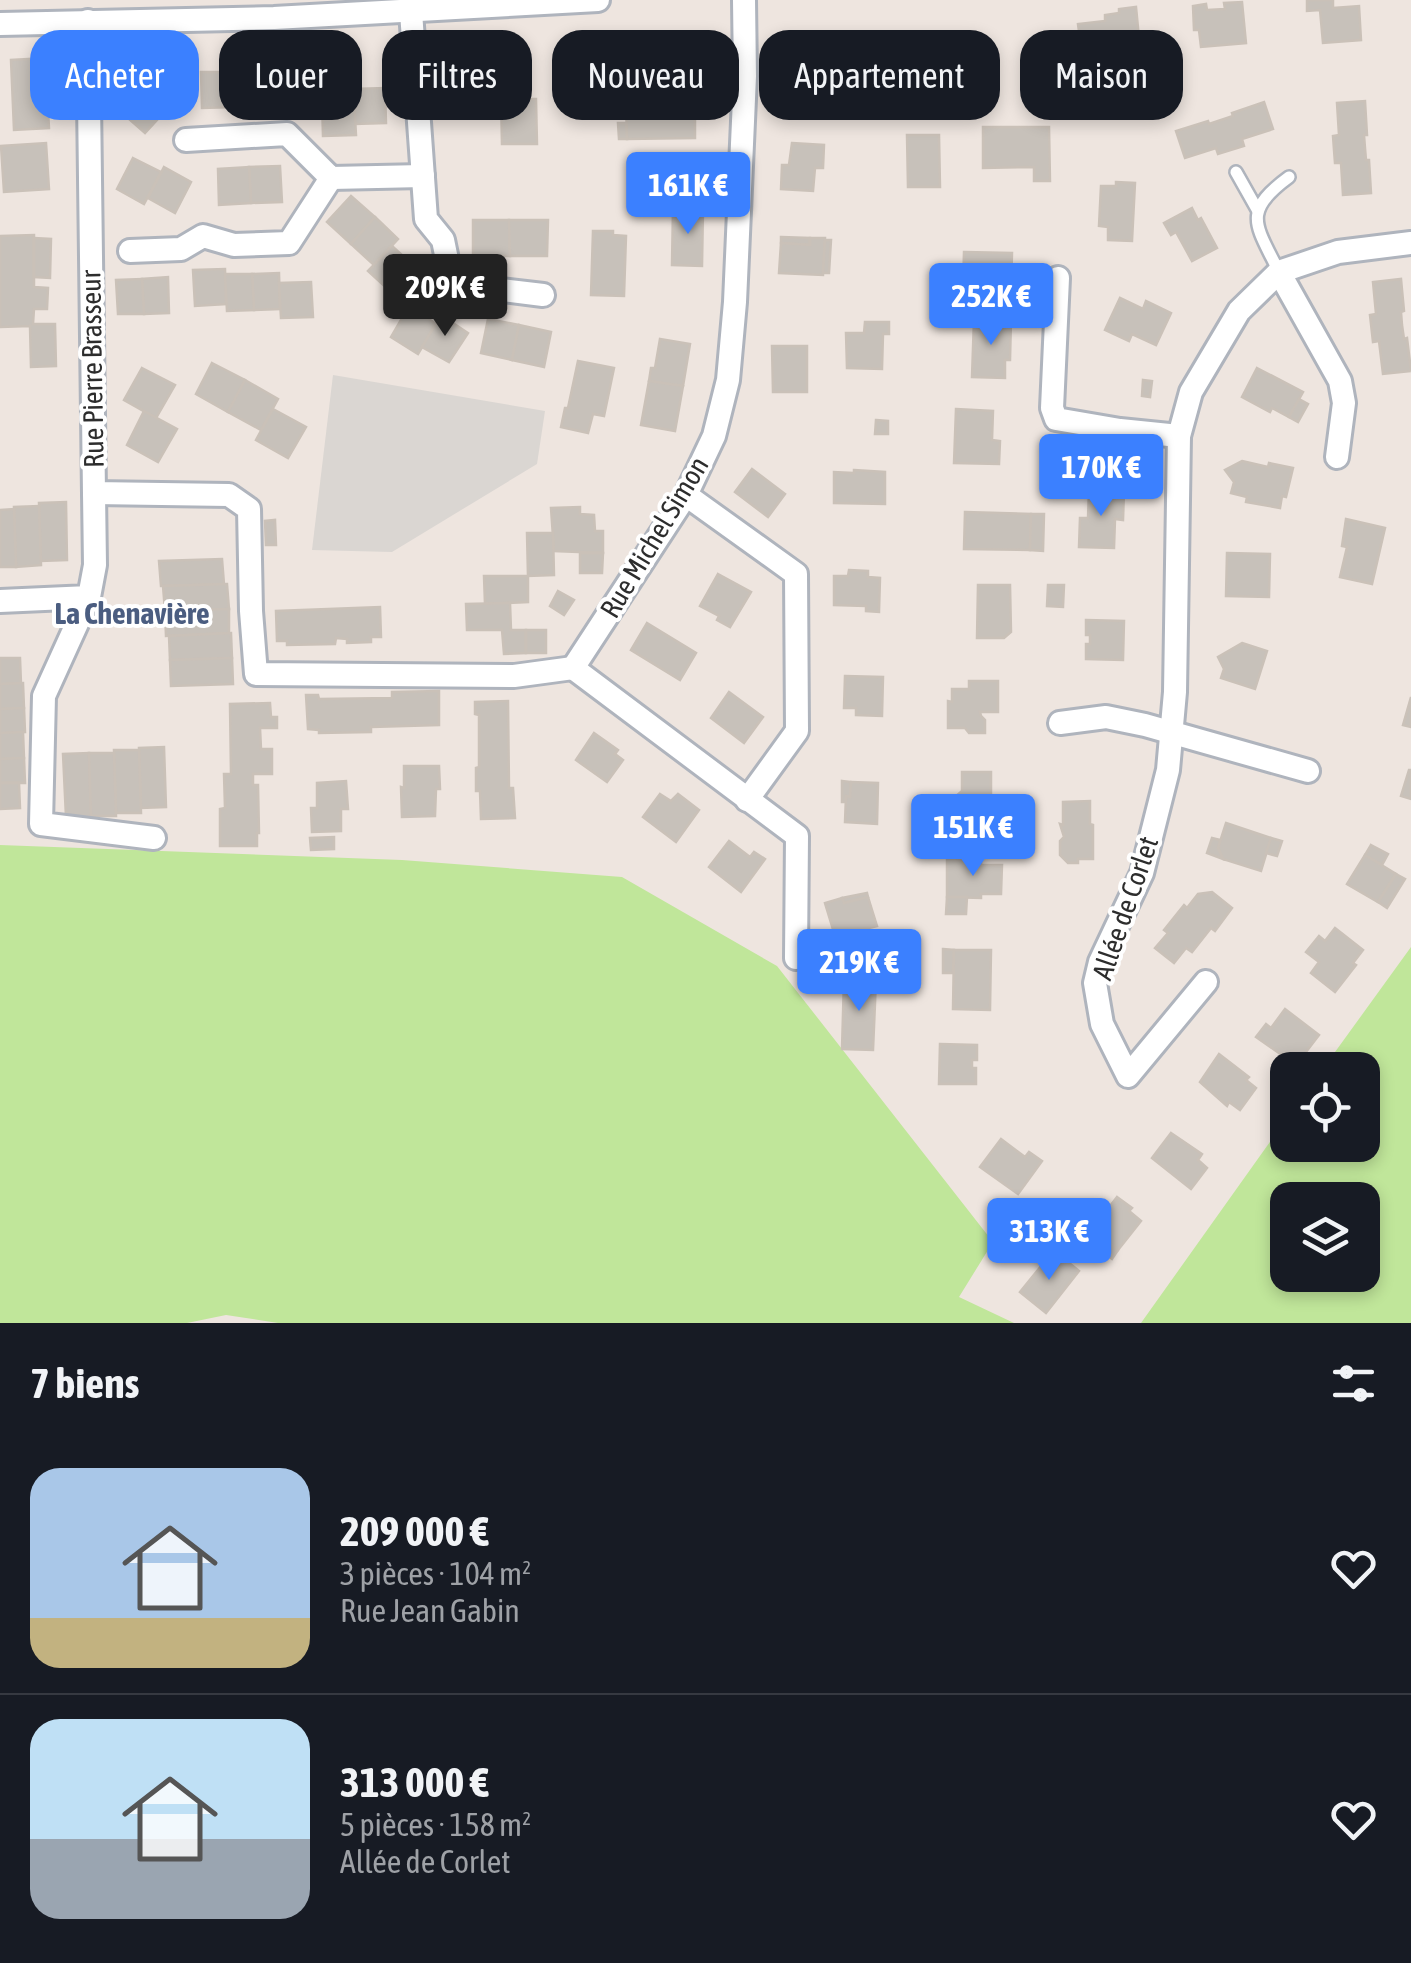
<!DOCTYPE html>
<html lang="fr">
<head>
<meta charset="utf-8">
<style>
	body { margin:0; font-family:"Asap Condensed",sans-serif; background:#242831; color:#f1f3f6; height:100vh; display:flex; flex-direction:column; font-size:38px; white-space:nowrap }
	* { box-sizing:border-box; margin:0 }
	p { font-size:32px; color:#9ea1a6 }
	.icon { flex:none; width:55px; height:55px; fill:none; stroke:currentColor; stroke-width:2; stroke-linecap:round; stroke-linejoin:round }
	.map { position:relative; height:1323px; overflow:hidden }
	.sheet { display:flex; flex-direction:column; background:#171b24; flex:1 }
	.sheet>* { flex:none }
	.banner { position:absolute; left:30px; top:30px; width:1352px; height:90px; display:flex; gap:20px }
	.controls { position:absolute; left:1270px; top:1052px; display:grid; gap:20px }
	.controls a { display:grid; place-items:center; width:110px; height:110px; border-radius:20px; background:#171b24; box-shadow:0 5px 15px #0003; font-size:50px }
	.price { position:absolute; translate:-50% -85px; padding:0 22px; border-radius:10px; background:#3b80ff; color:#fff; font-size:32px; line-height:65px; filter:drop-shadow(0 2px 5px #0008) }
	.price::after { content:''; position:absolute; left:50%; top:60px; width:30px; height:22px; margin-left:-15px; background:inherit; clip-path:polygon(0 0,100% 0,50% 100%) }
	.price.on { background:#222; color:#fff }
	ul { padding:0; list-style:none }
	li { display:flex; align-items:center; gap:30px; height:250px; padding:0 30px }
	li+li { border-top:2px solid #363941 }
	li span { display:grid; place-items:center; flex:none; width:280px; height:200px; border-radius:30px; color:#555 }
	li>.icon { margin-inline-start:auto }
	span .icon { width:120px; height:120px; fill:#fffc; stroke-width:1 }
	li b { font-size:42px }
	h2 { display:flex; justify-content:space-between; align-items:center; height:120px; padding:0 30px; font-size:42px }
	.tag { padding:0 35px; border-radius:30px; background:#171b24; box-shadow:0 5px 15px #0003; font-size:35px; line-height:90px }
	.tag.on { background:#3b80ff; color:#fff }
	.map>svg:first-child { display:block }
	.green { fill:#c0e69a; fill-rule:evenodd }
	.plaza { fill:#dad6d2 }
	.building { fill:#c7c1ba; stroke:#cac1b8; stroke-width:2.5 }
	.lines { fill:none; stroke-linecap:round; stroke-linejoin:round }
	.lane-casing { stroke:#afb4bd; stroke-width:16 }
	.street-casing { stroke:#afb4bd; stroke-width:28 }
	.lane { stroke:#fff; stroke-width:11 }
	.street { stroke:#fff; stroke-width:22 }
	.labels { text-anchor:middle; dominant-baseline:central; stroke-width:8; stroke-linejoin:round; paint-order:stroke }
	.street-label { font-size:28px; fill:#2d2d2d; stroke:#fff }
	.neighbourhood-label { font-size:30px; font-weight:bold; fill:#4b5d80; stroke:#fff }
</style>
</head>
<body>
<div class="map">
<svg width="1411" height="1323" viewBox="0 0 1411 1323">
	<rect width="100%" height="100%" fill="#eee5df"/>
	<g class="green">
		<path d="M0,845l402,15 220,17 155,89 216,276 -34,55 55,26h-736l-52,-8 -39,8h-187z"/>
		<path d="M1411,947v376h-270l146,-205 1,27h74v-75h-40zM1362,1200v75h-74v-75z"/>
	</g>
	<path class="plaza" d="M333,375l212,36 -8,53 -145,88 -80,-2z"/>
	<g class="building">
		<path d="M1307,0h26v8l26,-2 2,34 -38,3 -3,-33 -13,1z"/>
		<path d="M1242,2l4,41 -45,4 -2,-17h-5l-1,-24 13,-2 1,6 18,-1 -1,-6z"/>
		<path d="M1136,7l4,41 -17,1 1,7 -41,5 -5,-37 27,-3v-6l14,-2v-4z"/>
		<path d="M909,34h7l-1,16h-21v-6h14z"/>
		<path d="M916,34l21,1 1,43h-44v-28h21z"/>
		<path d="M790,44l45,1 -1,37 -46,-2z"/>
		<path d="M155,54l25,25 -21,23 -26,-24z"/>
		<path d="M45,58l4,70 -35,2 -3,-70z"/>
		<path d="M273,70l1,36 -38,1 -1,-35z"/>
		<path d="M201,72h34l1,35 -34,1z"/>
		<path d="M274,75h32l1,35 -32,1z"/>
		<path d="M140,85l27,24 -22,24 -26,-23z"/>
		<path d="M385,88l1,35 -31,1 -2,-35z"/>
		<path d="M354,99l2,36 -33,1 -1,-35z"/>
		<path d="M501,99h35l1,45h-35z"/>
		<path d="M1365,101l2,34h-3l1,13 1,12h3l2,33 -28,2 -2,-32h-6l-1,-13 -1,-14 6,-1 -2,-32z"/>
		<path d="M1264,102l9,27 -31,10 2,7 -26,8 -2,-6 -31,10 -9,-27 32,-10 1,3 24,-8 -1,-3z"/>
		<path d="M695,103v35l-68,1 -1,-35z"/>
		<path d="M618,123h8l1,16h-8z"/>
		<path d="M983,127h66l1,54h-16v-14l-51,1z"/>
		<path d="M907,135h32l1,52h-32z"/>
		<path d="M46,143l3,46 -45,3 -3,-46z"/>
		<path d="M792,143l32,2 -1,23h-8l-2,23 -32,-2 1,-24h7z"/>
		<path d="M133,158l28,14 -17,32 -27,-15z"/>
		<path d="M280,166l2,36 -31,1 -2,-36z"/>
		<path d="M164,167l27,15 -16,31 -27,-15z"/>
		<path d="M249,167l2,36 -32,2 -1,-36z"/>
		<path d="M1116,182l19,1 -3,58 -24,-1v-13l-9,-1 2,-40h15z"/>
		<path d="M351,196l24,21 -24,27 -24,-22z"/>
		<path d="M673,208l30,1 -1,57 -30,-1z"/>
		<path d="M1192,208l6,12 3,-2 16,30 -25,13 -16,-29 -5,3 -7,-12z"/>
		<path d="M375,217l23,22 -24,26 -23,-21z"/>
		<path d="M473,220h36l1,36h-37z"/>
		<path d="M509,220h39l-1,36h-37z"/>
		<path d="M593,231h20v4l13,1 -2,60 -33,-1z"/>
		<path d="M34,235v52l14,1 -1,21h-13l-1,15h22l1,42 -25,1 -1,-41 -30,1v-91z"/>
		<path d="M781,237l29,1v7l-29,-2z"/>
		<path d="M34,238l17,1 -1,39 -16,-1z"/>
		<path d="M810,238h15l-2,37 -44,-2 2,-30 29,2z"/>
		<path d="M825,240h6l-2,33h-6z"/>
		<path d="M392,246l23,21 -24,25 -23,-21z"/>
		<path d="M964,252l48,1 -1,34 -48,-1z"/>
		<path d="M225,269l1,35 -31,2 -2,-36z"/>
		<path d="M279,273l1,36 -26,1 -2,-36z"/>
		<path d="M225,274h27l2,36 -27,1z"/>
		<path d="M168,277l1,36 -25,1 -2,-35z"/>
		<path d="M142,279l2,35h-26l-2,-34z"/>
		<path d="M1401,279l3,32 -3,1 1,13 2,14 3,-1 4,33 -28,3 -4,-33 -6,1 -3,-27 6,-1 -3,-32z"/>
		<path d="M311,282l2,35 -32,1 -2,-35z"/>
		<path d="M1120,298l23,11 3,-8 25,12 -15,32 -24,-11 -3,7 -24,-11z"/>
		<path d="M409,306l27,18 -18,30 -27,-17z"/>
		<path d="M441,315l27,18 -19,29 -27,-15z"/>
		<path d="M488,319l31,6 -7,35 -31,-7z"/>
		<path d="M974,319l37,1 -1,40h-5v18l-33,-1z"/>
		<path d="M865,322h24v12h-6l-1,35 -35,-1 -1,-35h18z"/>
		<path d="M519,325l32,7 -7,35 -32,-7z"/>
		<path d="M660,339l30,5 -7,42 -34,-5 2,-13h4z"/>
		<path d="M772,346h35v46h-34z"/>
		<path d="M578,361l36,7 -10,48 -11,-2 -5,19 -27,-6 4,-19h3z"/>
		<path d="M212,363l33,17 -17,32 -32,-18z"/>
		<path d="M142,368l33,17 -19,33 -32,-18z"/>
		<path d="M1257,368l46,24 -14,25 -17,-9 -2,4 -28,-15z"/>
		<path d="M245,380l33,19 -17,31 -33,-18z"/>
		<path d="M1143,380l9,1 -2,16 -8,-1z"/>
		<path d="M649,381l34,5 -8,45 -34,-6z"/>
		<path d="M1299,399l9,5 -10,18 -9,-5z"/>
		<path d="M273,409l33,18 -18,31 -32,-18z"/>
		<path d="M956,409l37,2 -1,29 8,1 -1,23 -45,-1z"/>
		<path d="M144,411l33,18 -19,33 -31,-17z"/>
		<path d="M876,420l12,1v13h-13z"/>
		<path d="M1242,461l26,6 1,-4 24,5 -7,29 -4,-1 -2,12 -34,-6 1,-5 -16,-4 3,-11 -9,-12z"/>
		<path d="M752,469l33,25 -17,23 -33,-25z"/>
		<path d="M854,470l31,2v32l-51,-1v-31l20,1z"/>
		<path d="M1089,490l35,1 -1,29 -8,-1 -1,29 -35,-1 1,-29h8z"/>
		<path d="M66,502l1,58 -26,1 -2,-58z"/>
		<path d="M39,506l2,59 -25,2 -2,-60z"/>
		<path d="M580,507v7l14,1 1,16h8v22l-49,-2 -3,-43z"/>
		<path d="M14,509l2,58h-16v-57z"/>
		<path d="M965,512l66,2 -1,36 -66,-1z"/>
		<path d="M1031,514h13l-1,37 -13,-1z"/>
		<path d="M1346,519l39,9 -13,56 -32,-7 7,-30 -5,-1z"/>
		<path d="M275,520l1,25h-10l-1,-24z"/>
		<path d="M527,533h26l1,42 -26,1z"/>
		<path d="M580,553h23l-1,20h-22z"/>
		<path d="M1227,553l43,1 -1,43 -43,-1z"/>
		<path d="M222,559l2,25 -63,2 -2,-25z"/>
		<path d="M849,570l19,1v6l12,1 -1,34 -13,-1v-5l-32,-1v-29h14z"/>
		<path d="M718,574l33,18 -21,35 -13,-7 2,-4 -19,-10z"/>
		<path d="M484,576h44v26l-43,2z"/>
		<path d="M227,584l2,25 -64,2 -2,-25z"/>
		<path d="M978,585h32l1,47 -7,6h-27z"/>
		<path d="M1048,585h16l-1,22 -16,-1z"/>
		<path d="M558,591l16,9 -10,15 -14,-9z"/>
		<path d="M510,603l1,27h15v23l-22,1 -2,-24h-35l-1,-26z"/>
		<path d="M380,607l1,30h-10v5l-24,1v-4l-11,-1 -1,6 -48,1v-4h-10l-1,-30z"/>
		<path d="M229,609v24l-63,3 -1,-25z"/>
		<path d="M1086,620l38,1 -1,39 -37,-1v-15h4v-9h-4z"/>
		<path d="M647,623l49,30 -16,27 -49,-30z"/>
		<rect x="526" y="630" width="20" height="23"/>
		<path d="M231,633l1,25 -62,2 -1,-24z"/>
		<path d="M1242,643l25,8 -12,38 -34,-11 3,-9 -6,-12z"/>
		<path d="M0,658h20l1,26h-21z"/>
		<path d="M232,658l1,26 -62,2 -1,-26z"/>
		<path d="M845,676l38,1 -1,39 -26,-1v-7h-12z"/>
		<path d="M969,681h29v31h-18l1,4 4,4v13h-16l-4,-5h-17v-27l4,1v-13h17z"/>
		<path d="M23,683l1,25 -24,1v-25z"/>
		<path d="M439,691v34l-68,2v5l-52,1v-3l-11,-1 -2,-34h12l1,4 73,-1v-6z"/>
		<path d="M729,692l34,25 -19,26 -33,-25z"/>
		<path d="M1411,697v30l-8,-2z"/>
		<path d="M508,701l1,87h4l2,30 -34,1 -1,-28h-4v-23l3,-1v-52l-4,-1v-12z"/>
		<path d="M270,703l1,14h6v11h-17l1,21h11v25h-19v11h5l1,48h-2v13h-37v-37l5,-1 -1,-34h7l-1,-70z"/>
		<path d="M24,708l1,24 -25,1v-24z"/>
		<path d="M23,732l1,26 -24,1v-26z"/>
		<path d="M594,733l24,17 -3,4 8,6 -16,22 -31,-22z"/>
		<path d="M164,747l2,60 -25,1 -2,-60z"/>
		<path d="M114,750h25l2,63h-25z"/>
		<path d="M89,753l2,63 -25,1 -3,-63z"/>
		<path d="M89,753h25l2,63h-25z"/>
		<path d="M24,758l1,25h-25v-24z"/>
		<path d="M404,766h35l1,23h-4l-1,27 -33,1 -1,-30 3,1z"/>
		<path d="M1409,770h2v29l-10,-3z"/>
		<path d="M962,772h29v40h-3l-1,14h-32v-29l7,-6z"/>
		<path d="M346,781l2,28h-7v22l-29,1 -1,-24h6v-25z"/>
		<path d="M842,781l9,1 -1,15 -4,-1v6h-4z"/>
		<path d="M851,782l27,1 -1,41 -32,-2 1,-26 4,1z"/>
		<path d="M0,783h19l1,25 -20,1z"/>
		<path d="M660,794l11,7 7,-7 21,16 -23,32 -33,-25z"/>
		<path d="M1090,801v23l3,1v34h-15v4h-10l-8,-8v-14l4,-4 -4,-13 3,1v-23z"/>
		<path d="M1021,820h10l-1,21 -10,-1z"/>
		<path d="M1226,823l45,15 -10,33 -38,-12 -5,-11z"/>
		<rect x="958" y="826" width="26" height="13"/>
		<path d="M334,837v12l-23,1 -1,-12z"/>
		<path d="M1212,838l8,2 -2,8 5,11 -16,-6z"/>
		<path d="M1271,838l11,3 -5,15 -11,-3z"/>
		<path d="M729,841l21,16 4,-5 11,7 -24,33 -32,-25z"/>
		<path d="M1371,845l17,9 -6,11 -17,-10z"/>
		<path d="M1365,855l31,19 -18,28 -31,-18z"/>
		<path d="M947,860l34,1v4h21l-1,29h-20v4l-34,-1z"/>
		<path d="M1396,874l9,5 -18,29 -9,-6z"/>
		<path d="M1212,892l20,16 -17,23 -4,-3 -19,24 -6,-4 -12,15 -19,-15 13,-15 -4,-3 20,-25 3,3 11,-14z"/>
		<path d="M867,893l1,4 -24,6 -2,-5z"/>
		<path d="M868,897l9,29 -42,10 -10,-33 17,-5 2,5z"/>
		<path d="M947,897h20l-1,17h-20z"/>
		<path d="M1335,928l28,22 -10,13 3,2 -21,27 -24,-19 8,-11 -13,-10 13,-16 6,5z"/>
		<path d="M943,949l11,1 -1,23h-10z"/>
		<path d="M954,950h37l-1,60 -37,-1z"/>
		<path d="M844,979l32,1 -3,70 -31,-1z"/>
		<path d="M1285,1009l34,26 -23,30 -40,-28 10,-13 5,4z"/>
		<path d="M940,1044l37,1v15h-5v8h4v16h-37z"/>
		<path d="M1219,1054l30,23 -3,3 10,8 -16,22 -11,-8 -2,4 -27,-24z"/>
		<path d="M1171,1133l31,21 -4,6 9,8 -16,21 -39,-31z"/>
		<path d="M1001,1139l24,18 4,-5 13,9 -24,33 -38,-27z"/>
		<path d="M1117,1197l15,11 -3,3 12,10 -23,29 -20,-16 -1,-11z"/>
		<path d="M1105,1240l13,10 -6,9 -13,-10z"/>
		<path d="M1058,1254l21,17 -33,42 -26,-21 26,-32 5,4z"/>
	</g>
	<g class="lines">
		<g class="lane-casing">
			<g id="lane">
				<path d="M1236,172l22,39"/>
				<path d="M1279,272c-23,-47 -38,-60 10,-95"/>
			</g>
		</g>
		<g class="street-casing">
			<g id="street">
				<path d="M744,0l1,76 -10,226 -7,78 -14,56 -28,59 -113,173 224,168 -1,122"/>
				<path d="M411,12l15,207 17,21 9,44 91,11"/>
				<path d="M88,21l6,472 135,2 20,14 2,102 5,63 258,2 59,-8"/>
				<path d="M0,24l274,-6 324,-18"/>
				<path d="M186,140l101,-6 44,44 92,-2"/>
				<path d="M130,251l51,-2 22,-13 31,9 55,-2 42,-65"/>
				<path d="M1279,272l61,109 4,22 -7,54"/>
				<path d="M1058,278l-6,130 4,11 64,11 59,6"/>
				<path d="M686,495l110,79 1,157 -50,69"/>
				<path d="M89,597l-45,99 -3,128 113,14"/>
				<path d="M0,601l89,-4 6,-32 -1,-72"/>
				<path d="M1060,723l46,-6 39,8 163,46"/>
				<path d="M1206,982l-78,94 -26,-52 -7,-41 5,-21 42,-89 26,-103 7,-78 4,-256 12,-44 48,-81 40,-39 59,-20 73,-9"/>
			</g>
		</g>
		<use href="#lane" class="lane"/>
		<use href="#street" class="street"/>
	</g>
	<g class="labels">
		<g class="street-label">
			<text transform="translate(92 369) rotate(-91)">Rue Pierre Brasseur</text>
			<text transform="translate(654 537) rotate(-59)">Rue Michel Simon</text>
			<text transform="translate(1125 908) rotate(-71)">Allée de Corlet</text>
		</g>
		<g class="neighbourhood-label">
			<text x="132" y="613">La Chenavière</text>
		</g>
	</g>
</svg>
<div class="controls">
<a><svg class="icon" aria-label="locate" viewBox="0 0 24 24"><circle cx="12" cy="12" r="6"/><path d="M12 2v4M12 18v4M2 12h4M18 12h4"/></svg></a>
<a><svg class="icon" aria-label="layers" viewBox="0 0 24 24"><path d="M12 4l9 5-9 5-9-5zM3 14l9 5 9-5"/></svg></a>
</div>
<b class="price" style="left:688px;top:237px">161K €</b>
<b class="price on" style="left:445px;top:339px">209K €</b>
<b class="price" style="left:991px;top:348px">252K €</b>
<b class="price" style="left:1101px;top:519px">170K €</b>
<b class="price" style="left:973px;top:879px">151K €</b>
<b class="price" style="left:859px;top:1014px">219K €</b>
<b class="price" style="left:1049px;top:1283px">313K €</b>
<div class="banner">
<a class="tag on">Acheter</a>
<a class="tag">Louer</a>
<a class="tag">Filtres</a>
<a class="tag">Nouveau</a>
<a class="tag">Appartement</a>
<a class="tag">Maison</a>
</div>
</div>
<section class="sheet">
<h2>7 biens<svg class="icon" aria-label="filters" viewBox="0 0 24 24"><path d="M4 7h16M4 17h16"/><circle cx="9" cy="7" r="2"/><circle cx="15" cy="17" r="2"/></svg></h2>
<ul>
<li><span style="background:linear-gradient(#a9c7e8 75%,#c2b280 0)"><svg class="icon" aria-label="home" viewBox="0 0 24 24"><path d="M3 11l9-7 9 7M6 9v11h12V9"/></svg></span><div><b>209 000 €</b><p>3 pièces · 104 m²</p><p>Rue Jean Gabin</p></div><svg class="icon" aria-label="heart" viewBox="0 0 24 24"><path d="M12 20l-8-8c-3-5 5-10 8-4 3-6 11-1 8 4z"/></svg></li>
<li><span style="background:linear-gradient(#bfe0f5 60%,#9aa5b1 0)"><svg class="icon" aria-label="home" viewBox="0 0 24 24"><path d="M3 11l9-7 9 7M6 9v11h12V9"/></svg></span><div><b>313 000 €</b><p>5 pièces · 158 m²</p><p>Allée de Corlet</p></div><svg class="icon" aria-label="heart" viewBox="0 0 24 24"><path d="M12 20l-8-8c-3-5 5-10 8-4 3-6 11-1 8 4z"/></svg></li>
</ul>
</section>
</body>
</html>
